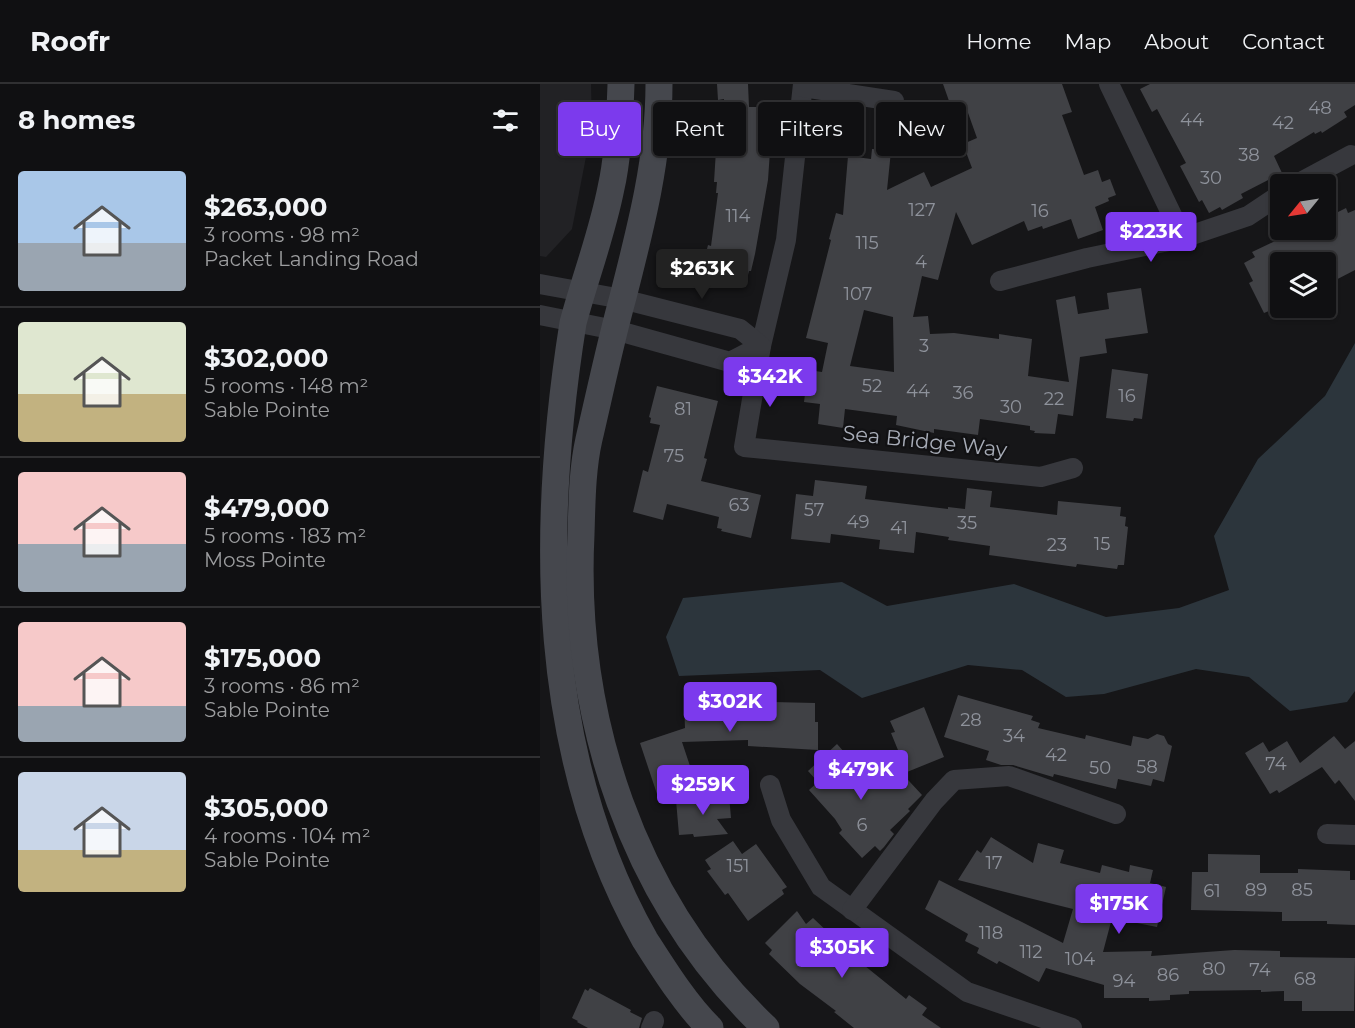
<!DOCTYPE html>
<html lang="en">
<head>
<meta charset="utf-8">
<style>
	body { margin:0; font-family:Montserrat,sans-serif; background:#19191b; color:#f1f3f6; height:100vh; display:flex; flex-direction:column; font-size:22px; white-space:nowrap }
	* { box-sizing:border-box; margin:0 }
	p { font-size:20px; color:#9c9d9f }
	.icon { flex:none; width:33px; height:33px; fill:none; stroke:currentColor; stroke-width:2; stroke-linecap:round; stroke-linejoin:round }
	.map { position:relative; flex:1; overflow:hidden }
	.sheet { display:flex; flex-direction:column; background:#101012; width:540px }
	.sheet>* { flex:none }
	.banner { position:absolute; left:18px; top:18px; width:570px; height:54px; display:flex; gap:12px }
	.needle { width:39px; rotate:240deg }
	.fabs { position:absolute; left:730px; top:90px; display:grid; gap:12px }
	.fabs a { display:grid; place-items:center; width:66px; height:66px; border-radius:6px; background:#101012; box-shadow:0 2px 4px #0004,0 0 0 2px #303032; font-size:30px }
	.price { position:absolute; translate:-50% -51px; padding:0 14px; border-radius:6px; background:#7c3aed; color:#fff; font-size:20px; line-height:39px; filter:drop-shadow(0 2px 3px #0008) }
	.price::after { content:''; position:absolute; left:50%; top:36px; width:18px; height:14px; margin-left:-9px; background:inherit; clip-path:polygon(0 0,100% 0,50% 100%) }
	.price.active { background:#222; color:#fff }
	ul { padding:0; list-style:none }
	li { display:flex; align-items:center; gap:18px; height:150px; padding:0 18px }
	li+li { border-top:2px solid #303032 }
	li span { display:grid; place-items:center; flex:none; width:168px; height:120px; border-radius:6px; color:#555 }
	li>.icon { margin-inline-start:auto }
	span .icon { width:72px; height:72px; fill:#fffc; stroke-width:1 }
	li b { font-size:26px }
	h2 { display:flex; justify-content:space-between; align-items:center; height:72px; padding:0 18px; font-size:26px }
	.tag { padding:0 21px; border-radius:6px; background:#101012; box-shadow:0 2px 4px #0004,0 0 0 2px #303032; font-size:21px; line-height:54px }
	.tag.active { background:#7c3aed; color:#fff }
	header { display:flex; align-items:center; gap:36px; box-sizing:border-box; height:84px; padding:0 30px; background:#101012; border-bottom:2px solid #303032 }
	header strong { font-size:28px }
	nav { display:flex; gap:33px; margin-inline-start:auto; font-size:21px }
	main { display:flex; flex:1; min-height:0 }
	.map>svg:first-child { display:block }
	.built { fill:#222225 }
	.water { fill:#2c353c }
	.building { fill:#404145; fill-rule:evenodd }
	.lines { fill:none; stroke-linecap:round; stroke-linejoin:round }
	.minor { stroke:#37383d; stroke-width:20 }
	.secondary { stroke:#45474d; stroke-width:27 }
	.labels { text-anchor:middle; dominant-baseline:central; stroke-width:4.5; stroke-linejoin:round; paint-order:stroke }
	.number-label { font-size:18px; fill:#8e929b }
	.street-label { font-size:21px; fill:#a8adb8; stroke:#111113 }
</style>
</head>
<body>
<header>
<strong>Roofr</strong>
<nav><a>Home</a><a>Map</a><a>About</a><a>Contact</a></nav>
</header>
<main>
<section class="sheet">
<h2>8 homes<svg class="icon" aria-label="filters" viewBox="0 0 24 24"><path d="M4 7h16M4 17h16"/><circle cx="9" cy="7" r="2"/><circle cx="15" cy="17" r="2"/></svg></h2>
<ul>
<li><span style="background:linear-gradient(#a9c7e8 60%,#9aa5b1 0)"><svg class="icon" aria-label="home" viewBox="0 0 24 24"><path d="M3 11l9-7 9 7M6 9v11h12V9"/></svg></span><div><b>$263,000</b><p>3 rooms · 98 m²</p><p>Packet Landing Road</p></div></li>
<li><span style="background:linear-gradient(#dfe7d0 60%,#c2b280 0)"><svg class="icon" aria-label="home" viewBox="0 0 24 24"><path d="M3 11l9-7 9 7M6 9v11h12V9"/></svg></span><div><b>$302,000</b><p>5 rooms · 148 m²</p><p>Sable Pointe</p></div></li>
<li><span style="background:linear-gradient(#f6c9c9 60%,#9aa5b1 0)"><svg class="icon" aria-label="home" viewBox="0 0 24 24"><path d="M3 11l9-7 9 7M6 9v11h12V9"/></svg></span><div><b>$479,000</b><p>5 rooms · 183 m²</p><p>Moss Pointe</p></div></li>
<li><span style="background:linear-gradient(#f6c9c9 70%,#9aa5b1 0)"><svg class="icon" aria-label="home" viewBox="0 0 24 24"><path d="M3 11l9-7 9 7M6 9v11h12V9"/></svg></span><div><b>$175,000</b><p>3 rooms · 86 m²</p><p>Sable Pointe</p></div></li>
<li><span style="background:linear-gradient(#c9d6e8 65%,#c2b280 0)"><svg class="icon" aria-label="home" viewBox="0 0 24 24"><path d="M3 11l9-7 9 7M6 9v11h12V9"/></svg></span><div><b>$305,000</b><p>4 rooms · 104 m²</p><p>Sable Pointe</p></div></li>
</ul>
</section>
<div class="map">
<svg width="815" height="944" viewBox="0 0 815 944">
	<rect width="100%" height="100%" fill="#161618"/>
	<path class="built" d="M0,0h51l1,42 -20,103 -26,28 -6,-1z"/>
	<path class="water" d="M815,259v348l-8,11 -57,9 -41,-34 -53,-8 -92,25 -38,3 -44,-27 -54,-5 -106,33 -42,-28 -141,6 -13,-39 17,-39 159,-16 45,24 127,-22 92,33 73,-9 50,-18 -15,-54 44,-77 67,-63z"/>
	<g class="building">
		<path d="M177,0h31l1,23h24l-5,73 -13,74 -4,17h-2l-3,12 -20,-5 -1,5 -25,-6 8,-32 3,1 7,-53h-2l1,-11h-3l2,-32 8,1v-52l-6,1z"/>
		<path d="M403,0h119l10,28 -10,3 22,60 14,-5 4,12 8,-3 6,16 -8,3 1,3 -14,6 8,23 -25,9 -7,-20 -28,10 -1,-3 -14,5 -4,-10 -52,24 -16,-33 -18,68 -16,-4 -9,41 15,-1 2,18 24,-1 45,6v-5l33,5 -4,37 41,6 -13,-82 19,-4 3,18 31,-5 -2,-16 34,-5 7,45 -43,6 2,14 -27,4 -7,59 -15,-2 -3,20 -21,-1 1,-2 -5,-1v-4l-50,-7 -2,16 -44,-6v4l-38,-8 1,-9 -52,-7 -2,19 -25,-4 2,-20 -16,-2 4,-32 14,2 6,-29 -22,-5 25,-98 -2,-1 7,-26 7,2 5,-59 23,3 1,-10 19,2 -4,39 37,-18 7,15 41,-19 -9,-24 14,-6 -10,-28 -13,5zM324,226l29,7 1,55 -44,-6z"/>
		<path d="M610,0h205v21l-11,7 3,5 -25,16 -1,-2 -6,3 -1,-2 -40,24 8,17 -41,21 2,4 -21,12 -2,-3 -11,6 -7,-13 -3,2 -19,-36 6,-3 -29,-54 -5,3 -12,-23z"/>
		<path d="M806,124l2,5 7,-3v60l-29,15v-23h-45v44l-17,7 -15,-30 4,-2 -9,-18 11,-6 -3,-5 46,-22h28v-12z"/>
		<path d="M572,285l36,5 -6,45 -8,-1 -1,3 -27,-3z"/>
		<path d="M117,302l61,15 -14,57 3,1 -6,22 60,14 -10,43 -30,-7 1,-2 -5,-1 2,-11 -52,-13 -4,16 -30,-8 10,-42 5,2 12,-47 -10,-2 1,-5 -2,-1z"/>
		<path d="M275,396l52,6 -2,13 83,10v-2l17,2 2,-21 25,3 -2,16 67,8 1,-14 63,6 -1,9 6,1 -1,9 3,1 -4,38h-6l-1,4 -40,-5 -1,3 -87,-12 1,-9 -42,-6 1,-3 -33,-5 -2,21 -35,-4 1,-9 -49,-6 -1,9 -39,-4 5,-45 17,2z"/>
		<path d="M418,611l75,21 -2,4 9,3 -2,5 47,11 1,-4 45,11 2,-10 15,3 9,-5 7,2 4,8 4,2 -8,36 -11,-3 -2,7 -33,-7 -2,10 -62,-15 -1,3 -40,-12h-12l-15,-5 3,-9 -45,-14z"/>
		<path d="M190,617l85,2v19h3v28l-70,-4v-6l-66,2 8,24 -15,5 6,18 -23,8 -18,-54 45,-15 -1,-26z"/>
		<path d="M384,623l20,50 -37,15 -16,-39 4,-1 -5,-11z"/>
		<path d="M794,652l11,13 10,-8v60l-16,-21 -4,4 -13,-17 -43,26 -2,-3 -7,4 -25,-41 18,-11 6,10 18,-11 13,22z"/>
		<path d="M297,660l39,44 21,-20 25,27 -14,14 2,2 -20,19 4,4 -10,13 -4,4 -5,-5 -13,12 -23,-25 3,-3 -7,-11 -26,-29 9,-8 -10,-11z"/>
		<path d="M189,711l2,23 -14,1 11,15 -34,3 -1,-3 -14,1 -3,-35z"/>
		<path d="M451,753l42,26 5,-20 26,7 -4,13 40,10 2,-8 27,7 1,-7 23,5 -3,13 16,4 -9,40 -45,-9 -9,34 49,-1 -1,5 83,-6 46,1v6l75,1 -1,53h-52v-10h-18v-10l-23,1v-2l-72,1v3l-19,1v5l-21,1v-3h-45v-13l-58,-17 -7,14 -40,-21 -2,3 -20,-11 2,-5 -14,-7 3,-7 -43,-25 14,-29 124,63 10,-34 -115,-29 19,-30 4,3z"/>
		<path d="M193,757l9,13 14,-10 31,43 -5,3 2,4 -36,27 -20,-28 -3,2 -18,-24 4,-2 -6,-9z"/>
		<path d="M668,770l52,1v18h38v-4l52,2v9h5v45l-28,-1v-3h-45v-9l-91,-2 1,-38h16z"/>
		<path d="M257,827l9,13 7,-6 18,17 -2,2 77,62 3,-4 18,13 -5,7 19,13h-87l-20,-16 2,-1 -36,-27 -31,-30 3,-4 -7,-7z"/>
		<path d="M50,904l41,22 -1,2 12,6 -3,10h-51l-11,-6 1,-1 -6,-3 13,-29 3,2z"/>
	</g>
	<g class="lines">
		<g class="minor">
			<path d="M263,0l-17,156 -25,106 -17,101 297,30 32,-9"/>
			<path d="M569,0l74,154"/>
			<path d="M263,3l91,14"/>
			<path d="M757,100l54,-29"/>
			<path d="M460,197l87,-23 96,-20 65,-22 33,-22"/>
			<path d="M0,200l82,15 118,30 21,17 -31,16 -115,-32 -75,-15"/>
			<path d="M230,701l11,35 40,67 146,105 105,36"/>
			<path d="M787,750l28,1"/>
			<path d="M312,826l82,-109 20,-21 55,-4 107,38"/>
			<path d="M111,944l3,-7"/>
		</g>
		<g class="secondary">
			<path d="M81,0c-1,32 -3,74 -10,104 -9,46 -26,90 -38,135 -33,208 -33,431 72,617 18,28 41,65 65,88"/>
			<path d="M119,0c0,73 -18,143 -36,213 -13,47 -23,95 -34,142 -7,31 -7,64 -8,95 -9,183 51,367 185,494"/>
		</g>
	</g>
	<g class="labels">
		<g class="number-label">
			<text x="780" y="24">48</text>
			<text x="652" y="36">44</text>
			<text x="743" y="39">42</text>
			<text x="709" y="71">38</text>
			<text x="671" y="94">30</text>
			<text x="382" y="126">127</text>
			<text x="500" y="127">16</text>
			<text x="198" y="132">114</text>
			<text x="327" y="159">115</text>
			<text x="381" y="178">4</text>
			<text x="318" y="210">107</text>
			<text x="384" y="262">3</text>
			<text x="332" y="302">52</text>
			<text x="378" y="307">44</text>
			<text x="423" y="309">36</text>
			<text x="587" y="312">16</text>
			<text x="514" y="315">22</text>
			<text x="471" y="323">30</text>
			<text x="143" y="325">81</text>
			<text x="134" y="372">75</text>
			<text x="199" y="421">63</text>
			<text x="274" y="426">57</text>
			<text x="318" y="438">49</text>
			<text x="427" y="439">35</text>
			<text x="359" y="444">41</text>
			<text x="562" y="460">15</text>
			<text x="517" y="461">23</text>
			<text x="431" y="636">28</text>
			<text x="474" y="652">34</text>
			<text x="516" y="671">42</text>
			<text x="736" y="680">74</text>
			<text x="607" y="683">58</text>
			<text x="560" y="684">50</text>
			<text x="322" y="741">6</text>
			<text x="454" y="779">17</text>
			<text x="198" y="782">151</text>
			<text x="716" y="806">89</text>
			<text x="762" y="806">85</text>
			<text x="672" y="807">61</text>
			<text x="451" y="849">118</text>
			<text x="491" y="868">112</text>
			<text x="540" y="875">104</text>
			<text x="674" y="885">80</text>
			<text x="720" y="886">74</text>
			<text x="628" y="891">86</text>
			<text x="765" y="895">68</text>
			<text x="584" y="897">94</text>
		</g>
		<g class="street-label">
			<text transform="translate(385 357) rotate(6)">Sea Bridge Way</text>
		</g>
	</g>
</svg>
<div class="fabs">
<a><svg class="needle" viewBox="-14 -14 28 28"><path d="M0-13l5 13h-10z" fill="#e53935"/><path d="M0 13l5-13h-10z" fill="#9c9d9f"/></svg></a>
<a><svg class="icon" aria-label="layers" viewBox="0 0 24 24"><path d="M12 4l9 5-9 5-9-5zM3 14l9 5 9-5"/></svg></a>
</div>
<b class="price" style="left:611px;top:179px">$223K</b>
<b class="price active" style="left:162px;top:216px">$263K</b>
<b class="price" style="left:230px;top:324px">$342K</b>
<b class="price" style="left:190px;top:649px">$302K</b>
<b class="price" style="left:321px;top:717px">$479K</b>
<b class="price" style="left:163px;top:732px">$259K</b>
<b class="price" style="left:579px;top:851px">$175K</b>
<b class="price" style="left:302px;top:895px">$305K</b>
<div class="banner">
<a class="tag active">Buy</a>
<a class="tag">Rent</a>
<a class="tag">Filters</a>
<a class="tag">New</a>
</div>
</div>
</main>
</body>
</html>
